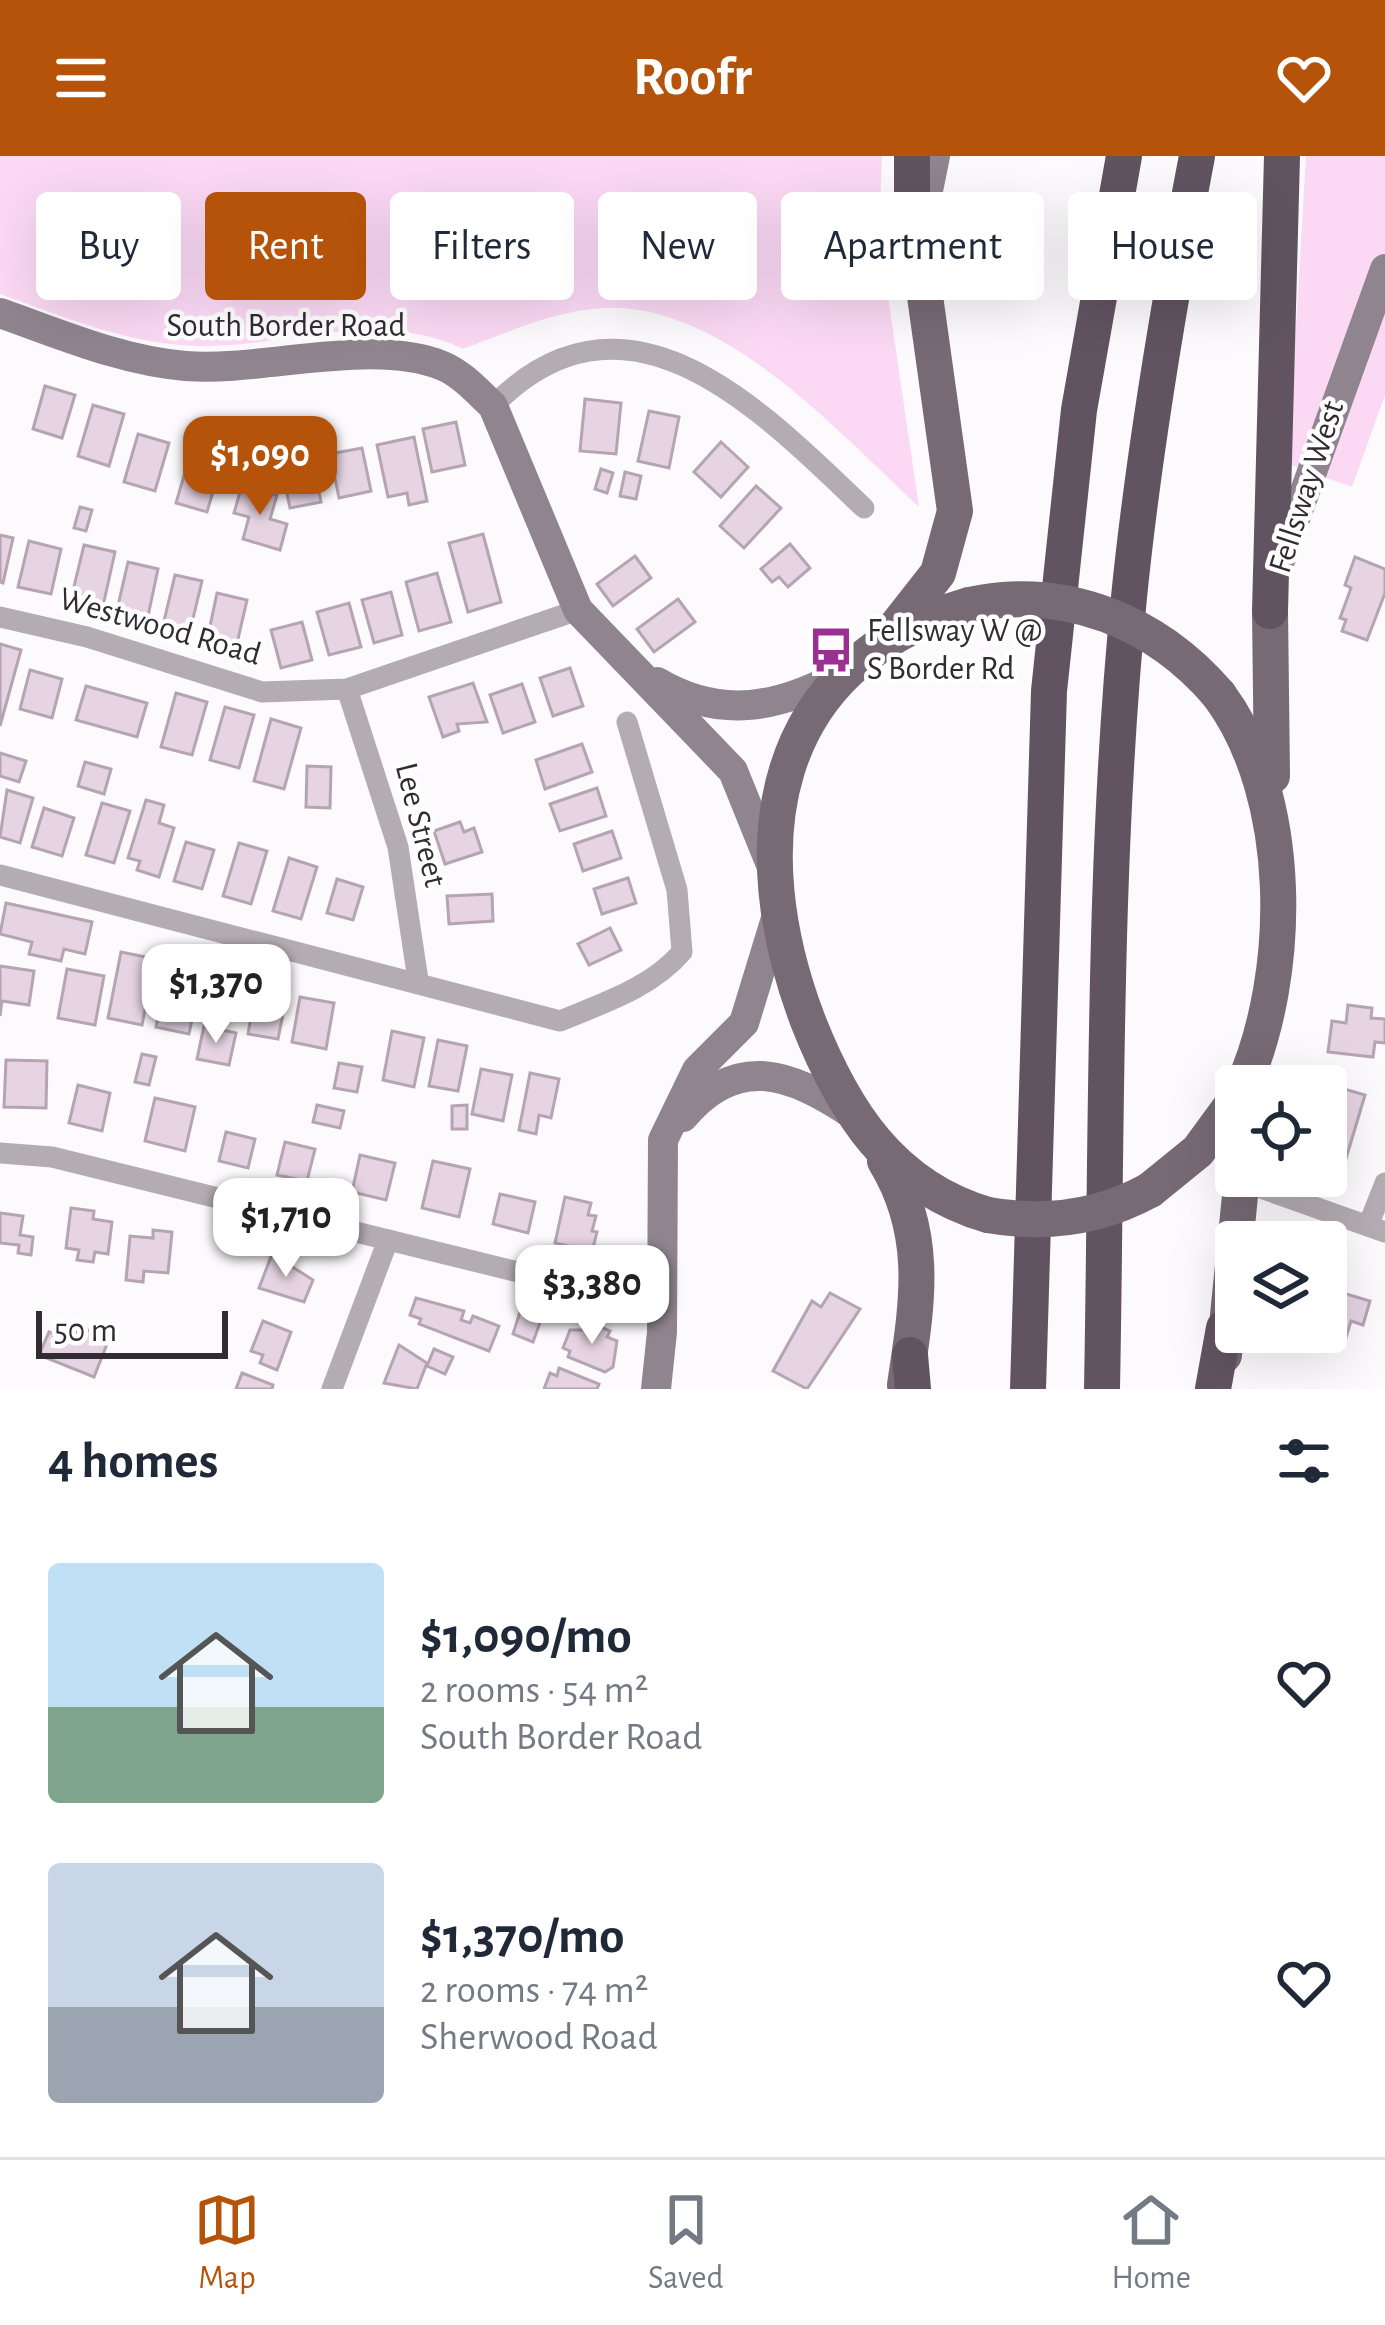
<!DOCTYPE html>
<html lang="en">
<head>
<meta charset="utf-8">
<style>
	body { margin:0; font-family:"Alegreya Sans",sans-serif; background:#f2f2f3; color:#1f2937; height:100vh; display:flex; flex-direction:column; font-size:45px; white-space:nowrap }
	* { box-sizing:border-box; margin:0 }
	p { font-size:39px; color:#747a83 }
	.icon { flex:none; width:66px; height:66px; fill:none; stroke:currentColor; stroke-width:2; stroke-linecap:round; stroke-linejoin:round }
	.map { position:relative; height:1233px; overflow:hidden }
	.sheet { display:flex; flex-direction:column; background:#fff; flex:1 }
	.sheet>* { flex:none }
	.hud { position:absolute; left:36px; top:36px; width:1314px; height:108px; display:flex; gap:24px }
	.controls { position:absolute; left:1215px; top:909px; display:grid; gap:24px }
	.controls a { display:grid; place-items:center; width:132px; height:132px; border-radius:12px; background:#fff; box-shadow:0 12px 48px #0002; font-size:60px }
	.scale { position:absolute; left:36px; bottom:30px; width:192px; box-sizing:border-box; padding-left:12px; border:6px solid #322b31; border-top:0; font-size:33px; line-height:42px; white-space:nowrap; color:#322b31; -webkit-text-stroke:9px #fff; paint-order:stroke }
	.price { position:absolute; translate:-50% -102px; padding:0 27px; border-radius:24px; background:#fff; color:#222; font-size:39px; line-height:78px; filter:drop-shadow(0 3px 6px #0008) }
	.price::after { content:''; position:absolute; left:50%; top:72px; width:36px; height:27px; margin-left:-18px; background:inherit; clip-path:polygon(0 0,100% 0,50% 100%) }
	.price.selected { background:#b45309; color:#fff }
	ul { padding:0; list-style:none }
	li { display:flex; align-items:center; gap:36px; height:300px; padding:0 48px }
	li span { display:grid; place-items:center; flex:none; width:336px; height:240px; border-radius:12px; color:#555 }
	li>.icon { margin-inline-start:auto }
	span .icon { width:144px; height:144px; fill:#fffc; stroke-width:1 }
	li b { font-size:51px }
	h2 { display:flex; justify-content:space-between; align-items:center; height:144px; padding:0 48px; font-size:51px }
	.pill { padding:0 42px; border-radius:12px; background:#fff; box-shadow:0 12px 48px #0002; font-size:42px; line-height:108px }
	.pill.selected { background:#b45309; color:#fff }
	header { display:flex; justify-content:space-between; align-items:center; height:156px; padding:0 48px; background:#b45309; color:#fff; font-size:54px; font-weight:700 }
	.tabs { display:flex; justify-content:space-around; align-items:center; height:168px; border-top:3px solid #e0e1e3; background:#fff; font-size:33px; color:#747a83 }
	.tabs a { display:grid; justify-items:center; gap:6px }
	.tabs .selected { color:#b45309 }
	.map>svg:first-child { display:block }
	.green { fill:#fbd9f5 }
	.building { fill:#e6d4e3; stroke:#b5a4b2; stroke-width:3 }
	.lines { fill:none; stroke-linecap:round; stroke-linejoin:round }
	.street { stroke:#b3acb2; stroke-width:21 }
	.secondary { stroke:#90858f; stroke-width:30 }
	.primary { stroke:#786a75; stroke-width:36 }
	.highway { stroke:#625360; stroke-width:36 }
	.primary-bridge { stroke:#786a75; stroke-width:36 }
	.labels { text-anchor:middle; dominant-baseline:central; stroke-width:9; stroke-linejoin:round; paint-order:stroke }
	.street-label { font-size:33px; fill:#322b31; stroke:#fff }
	.poi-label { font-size:33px; fill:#322b31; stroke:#fff; text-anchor:start }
</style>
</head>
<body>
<header><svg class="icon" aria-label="menu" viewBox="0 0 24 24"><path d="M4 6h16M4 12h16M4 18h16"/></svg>Roofr<svg class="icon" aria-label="heart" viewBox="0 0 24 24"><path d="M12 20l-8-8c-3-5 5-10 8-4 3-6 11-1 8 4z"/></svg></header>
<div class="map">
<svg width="1385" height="1233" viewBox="0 0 1385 1233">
	<rect width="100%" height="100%" fill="#fdfafd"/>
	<g class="green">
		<path d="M0,0h882l-3,79 40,272c-80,-74 -195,-204 -314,-199 -50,2 -96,24 -142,41 -87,-42 -175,-1 -266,-3 -70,-2 -132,-29 -197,-52z"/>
		<path d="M1306,0h79v239l-33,92 -64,-23z"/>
	</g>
	<g class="building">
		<path d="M45,230l30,9 -13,43 -29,-9z"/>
		<path d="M585,243l36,4 -5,51 -36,-3z"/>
		<path d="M93,249l31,9 -15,52 -31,-10z"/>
		<path d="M649,255l30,6 -10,51 -31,-7z"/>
		<path d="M456,266l9,43 -33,7 -9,-43z"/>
		<path d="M138,278l31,9 -14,48 -31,-9z"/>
		<path d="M414,281l13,64 -18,4 -2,-12 -19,4 -11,-52z"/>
		<path d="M721,286l27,25 -27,30 -27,-25z"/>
		<path d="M362,292l9,43 -32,7 -9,-44z"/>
		<path d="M191,296l31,9 -15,51 -31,-9z"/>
		<path d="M312,302l9,44 -31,6 -9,-43z"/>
		<path d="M601,313l12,4 -6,20 -12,-4z"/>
		<path d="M625,316l16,4 -5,23 -16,-3z"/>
		<path d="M242,329l35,10 -7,24 17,5 -7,26 -37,-11 6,-22 -15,-4z"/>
		<path d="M756,330l25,22 -37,40 -24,-22z"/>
		<path d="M80,351l12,3 -6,21 -12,-3z"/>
		<path d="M483,378l18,68 -33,10 -19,-69z"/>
		<path d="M0,379l13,3 -10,45 -3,-1z"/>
		<path d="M29,385l32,8 -10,45 -33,-7z"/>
		<path d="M790,388l20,24 -22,19 -9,-10 -7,5 -11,-13z"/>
		<path d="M84,389l31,7 -12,54 -32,-7z"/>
		<path d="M635,400l16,22 -38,28 -16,-22z"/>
		<path d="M1355,401l30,12v24l-18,47 -25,-9 4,-11 -6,-2 11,-30 -6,-3z"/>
		<path d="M128,406l30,7 -10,47 -31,-6z"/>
		<path d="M437,417l14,49 -32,9 -13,-49z"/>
		<path d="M175,419l27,6 -12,50 -27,-6z"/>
		<path d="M391,436l11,43 -28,8 -12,-43z"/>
		<path d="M217,437l30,7 -12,52 -29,-7z"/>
		<path d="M678,443l17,23 -41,30 -17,-23z"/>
		<path d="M349,447l12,44 -32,8 -12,-43z"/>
		<path d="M302,466l10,38 -31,8 -10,-38z"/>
		<path d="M0,488l21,6 -21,76z"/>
		<path d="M570,512l13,38 -30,10 -13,-38z"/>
		<path d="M30,514l32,9 -10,39 -32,-9z"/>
		<path d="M473,527l14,39 -30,2 2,7 -16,6 -14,-40z"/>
		<path d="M522,528l13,38 -32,11 -13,-38z"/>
		<path d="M86,530l61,17 -10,34 -61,-17z"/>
		<path d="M176,537l31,9 -15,53 -31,-8z"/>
		<path d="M225,551l29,8 -15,53 -29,-8z"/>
		<path d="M271,563l30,9 -17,61 -30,-8z"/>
		<path d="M582,588l10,28 -47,17 -9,-29z"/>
		<path d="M0,597l26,8 -7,21 -19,-6z"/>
		<path d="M85,606l26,7 -7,25 -26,-8z"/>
		<path d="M307,610l24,1 -1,41 -24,-1z"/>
		<path d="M597,632l9,28 -46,15 -10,-27z"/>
		<path d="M7,634l26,8 -13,45 -20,-6z"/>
		<path d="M146,644l18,5 -5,18 15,5 -15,49 -22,-7 3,-9 -12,-3z"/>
		<path d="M102,647l28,8 -16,52 -28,-8z"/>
		<path d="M44,652l30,10 -12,38 -30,-9z"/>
		<path d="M460,666l4,10 10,-4 8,24 -37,12 -11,-33z"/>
		<path d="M612,675l9,27 -38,13 -9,-27z"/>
		<path d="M186,686l28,8 -12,39 -28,-8z"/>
		<path d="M239,687l28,8 -16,53 -28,-8z"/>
		<path d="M289,702l28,9 -16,52 -28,-8z"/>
		<path d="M628,722l8,25 -34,11 -8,-25z"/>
		<path d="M337,723l26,8 -10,33 -26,-7z"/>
		<path d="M492,738l1,27 -44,3 -2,-28z"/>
		<path d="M6,747l86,19 -7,32 -21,-5 -3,12 -32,-7 3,-12 -32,-8z"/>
		<path d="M610,772l11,22 -32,15 -11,-21z"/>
		<path d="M121,796l34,7 -13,66 -34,-7z"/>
		<path d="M0,810l34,5 -5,34 -27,-4 -2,15z"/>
		<path d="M67,813l37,7 -9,49 -37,-7z"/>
		<path d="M167,814l34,7 -12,57 -33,-7z"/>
		<path d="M256,832l31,6 -9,45 -30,-5z"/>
		<path d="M300,841l34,6 -8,46 -34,-7z"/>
		<path d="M1348,849l24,3 -1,10 14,1v24l-10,-1 -2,15 -45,-5 4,-31 14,2z"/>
		<path d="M204,870l32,7 -7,32 -32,-6z"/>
		<path d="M392,875l32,7 -10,49 -31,-7z"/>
		<path d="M438,884l29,6 -9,45 -29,-5z"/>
		<path d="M142,898l14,3 -7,28 -14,-3z"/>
		<path d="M6,904l41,1 -1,47 -42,-1z"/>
		<path d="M339,907l23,4 -5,25 -23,-4z"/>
		<path d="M481,913l31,6 -9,46 -31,-7z"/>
		<path d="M530,917l29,6 -8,39 -12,-3 -3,19 -17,-4z"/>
		<path d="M1320,926l45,13 -20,67 -19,-6v-70z"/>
		<path d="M78,929l32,8 -8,38 -33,-8z"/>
		<path d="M155,942l40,9 -10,44 -40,-10z"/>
		<path d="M317,949l27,6 -4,17 -27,-6z"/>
		<path d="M467,949v24h-15v-23z"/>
		<path d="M226,976l29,7 -7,29 -29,-7z"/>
		<path d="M285,986l30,7 -8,32 -30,-6z"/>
		<path d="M360,999l35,8 -9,37 -34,-8z"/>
		<path d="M433,1005l37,8 -11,48 -37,-9z"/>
		<path d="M500,1038l35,8 -7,31 -35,-9z"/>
		<path d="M565,1041l26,6 -3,12 8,1 -4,15 5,1 -5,20 -37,-9z"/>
		<path d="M71,1052l23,3 -1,8 19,3 -4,32 -13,-2 -2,10 -16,-2 2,-10 -13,-2z"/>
		<path d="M0,1057l23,3 -3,19 13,2 -2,18 -13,-2 1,-8 -19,-2z"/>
		<path d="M153,1074l19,2 -4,41 -24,-2 -1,11 -17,-2 4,-44 23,2z"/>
		<path d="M272,1098l41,26 -9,22 -45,-14z"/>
		<path d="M1326,1132l44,13 -7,24 -12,-4 -6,20 -20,-6 -5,15 -26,-8 3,-10h29z"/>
		<path d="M830,1137l30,16 -53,80 -34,-18 39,-70 9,6z"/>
		<path d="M416,1142l48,13 -3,9 9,3 3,-7 26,10 -10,25 -70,-27 2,-5 -11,-4z"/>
		<path d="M520,1156l21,8 -8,22 -20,-8z"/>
		<path d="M263,1165l28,11 -14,38 -17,-7 3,-8 -12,-4z"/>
		<path d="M591,1167l19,8 -3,6 10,4 -4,26 -8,5 -37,-15 2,-6 -7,-3 7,-18h18z"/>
		<path d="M78,1170l31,13 -15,38 -55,-22 10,-23 23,9z"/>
		<path d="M399,1189l28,18 -10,26 -33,-6z"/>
		<path d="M434,1193l19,8 -8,17 -18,-8z"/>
		<path d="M559,1212l40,16 -2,5h-53l6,-16 7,3z"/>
		<path d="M242,1217l31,12 -1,4h-36z"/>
	</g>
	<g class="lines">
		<g class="street">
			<path d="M493,250c134,-137 269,5 371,102"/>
			<path d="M0,461l87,20 175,55 85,-3 231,-79"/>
			<path d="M347,533l51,158 20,133"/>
			<path d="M0,719l560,146c43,-18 91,-33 122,-69l-5,-62 -50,-168"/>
			<path d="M0,997l52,4 535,132 76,10"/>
			<path d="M1241,1025l144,51"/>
			<path d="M1368,1070l17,-43"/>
			<path d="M332,1233l56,-149"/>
		</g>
		<g class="secondary">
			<path d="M923,59l12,-59"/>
			<path d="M0,157c60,21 122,48 186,53 76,6 187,-29 257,0 19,8 35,26 50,40l85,204 155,161 38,94"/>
			<path d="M1281,402l104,-289"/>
			<path d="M657,526c64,38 123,26 186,-9"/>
			<path d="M683,961c54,-64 107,-44 169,-3"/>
			<path d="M656,1233l6,-57 1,-192 34,-70 47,-47 34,-111"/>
		</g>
		<g class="primary">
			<path d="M969,449c-203,59 -228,240 -161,416 35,89 83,166 180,194"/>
			<path d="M1270,455l2,165"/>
			<path d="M894,473l44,-56 17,-62 -32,-229"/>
			<path d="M1219,539c75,101 74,278 24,391"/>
			<path d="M885,1005c45,74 32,143 20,224"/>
			<path d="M1150,1034l48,-39 38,-52"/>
			<path d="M1224,1199l18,-179"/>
		</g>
		<g class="highway">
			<path d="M912,0v58l11,68"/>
			<path d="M1270,455l12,-455"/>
			<path d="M910,1199l3,34"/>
			<path d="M1028,1233l21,-698 30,-281 45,-254"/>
			<path d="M1102,1233c5,-263 1,-530 27,-792 15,-148 40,-295 68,-441"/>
			<path d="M1213,1233l11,-61"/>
		</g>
		<g class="primary-bridge">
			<path d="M969,449c96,-21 188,17 250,90"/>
			<path d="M988,1059c57,10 111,3 162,-25"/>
		</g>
	</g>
	<defs>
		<g id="bus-bare" transform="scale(3.6)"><path d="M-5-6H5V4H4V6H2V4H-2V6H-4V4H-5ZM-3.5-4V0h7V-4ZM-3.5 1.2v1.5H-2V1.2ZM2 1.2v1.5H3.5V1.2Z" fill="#9b3092" stroke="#fff" stroke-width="2.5" paint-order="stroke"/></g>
	</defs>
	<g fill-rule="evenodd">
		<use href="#bus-bare" x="831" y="494"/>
	</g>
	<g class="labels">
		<g class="street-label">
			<text x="286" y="170">South Border Road</text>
			<text transform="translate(1307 331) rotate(-72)">Fellsway West</text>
			<text transform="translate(160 471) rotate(16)">Westwood Road</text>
			<text transform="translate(420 669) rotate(76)">Lee Street</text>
		</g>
		<g class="poi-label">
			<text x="867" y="475">Fellsway W @<tspan x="867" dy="38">S Border Rd</tspan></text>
		</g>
	</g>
</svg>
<div class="controls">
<a><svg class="icon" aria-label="locate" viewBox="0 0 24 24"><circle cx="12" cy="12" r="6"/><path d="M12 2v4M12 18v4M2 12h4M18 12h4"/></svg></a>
<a><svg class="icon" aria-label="layers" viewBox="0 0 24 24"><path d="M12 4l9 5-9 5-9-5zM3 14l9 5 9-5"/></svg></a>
</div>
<div class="scale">50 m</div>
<b class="price selected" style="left:260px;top:362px">$1,090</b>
<b class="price" style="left:216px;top:890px">$1,370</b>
<b class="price" style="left:286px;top:1124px">$1,710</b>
<b class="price" style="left:592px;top:1191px">$3,380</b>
<div class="hud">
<a class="pill">Buy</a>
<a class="pill selected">Rent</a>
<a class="pill">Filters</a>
<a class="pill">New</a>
<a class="pill">Apartment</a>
<a class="pill">House</a>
</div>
</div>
<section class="sheet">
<h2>4 homes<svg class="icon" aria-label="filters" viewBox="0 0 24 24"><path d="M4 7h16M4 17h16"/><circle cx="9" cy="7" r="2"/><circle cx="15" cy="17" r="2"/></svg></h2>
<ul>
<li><span style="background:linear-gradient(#bfe0f5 60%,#7fa58c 0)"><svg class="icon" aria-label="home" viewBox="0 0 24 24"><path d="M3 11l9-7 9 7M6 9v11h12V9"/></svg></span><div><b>$1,090/mo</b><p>2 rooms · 54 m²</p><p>South Border Road</p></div><svg class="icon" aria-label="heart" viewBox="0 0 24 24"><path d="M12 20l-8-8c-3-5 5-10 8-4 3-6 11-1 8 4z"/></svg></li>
<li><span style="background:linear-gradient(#c9d6e8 60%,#9aa5b1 0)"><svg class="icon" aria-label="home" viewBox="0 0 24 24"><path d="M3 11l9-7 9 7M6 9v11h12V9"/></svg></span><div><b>$1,370/mo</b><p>2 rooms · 74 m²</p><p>Sherwood Road</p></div><svg class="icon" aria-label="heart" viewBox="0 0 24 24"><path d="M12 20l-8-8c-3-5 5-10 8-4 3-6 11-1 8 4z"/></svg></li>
</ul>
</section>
<nav class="tabs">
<a class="selected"><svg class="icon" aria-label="map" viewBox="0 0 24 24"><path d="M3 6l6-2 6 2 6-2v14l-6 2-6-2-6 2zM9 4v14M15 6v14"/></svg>Map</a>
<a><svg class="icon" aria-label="saved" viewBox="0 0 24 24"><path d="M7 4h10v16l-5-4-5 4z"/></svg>Saved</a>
<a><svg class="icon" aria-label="home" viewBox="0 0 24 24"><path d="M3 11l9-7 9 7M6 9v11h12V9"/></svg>Home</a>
</nav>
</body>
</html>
